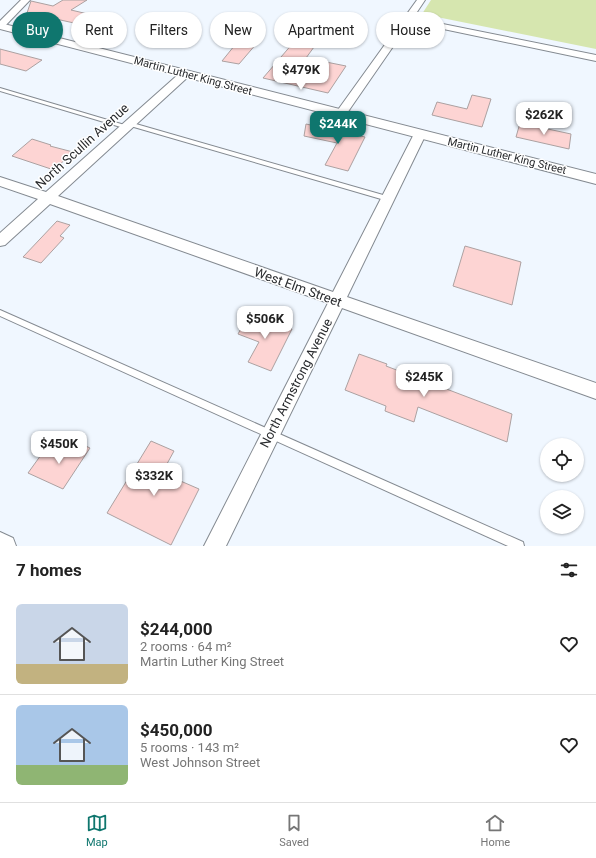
<!DOCTYPE html>
<html lang="en">
<head>
<meta charset="utf-8">
<style>
	body { margin:0; font-family:Roboto,sans-serif; background:#f2f2f2; color:#222; height:100vh; display:flex; flex-direction:column; font-size:15px; white-space:nowrap }
	* { box-sizing:border-box; margin:0 }
	p { font-size:13px; color:#767676 }
	.icon { flex:none; width:22px; height:22px; fill:none; stroke:currentColor; stroke-width:2; stroke-linecap:round; stroke-linejoin:round }
	.map { position:relative; height:546px; overflow:hidden }
	.sheet { display:flex; flex-direction:column; background:#fff; flex:1 }
	.sheet>* { flex:none }
	.banner { position:absolute; left:12px; top:12px; width:572px; height:36px; display:flex; gap:8px }
	.tools { position:absolute; left:540px; top:438px; display:grid; gap:8px }
	.tools a { display:grid; place-items:center; width:44px; height:44px; border-radius:50%; background:#fff; box-shadow:0 1px 3px #0004; font-size:20px }
	.price { position:absolute; translate:-50% -34px; padding:0 9px; border-radius:8px; background:#fff; color:#222; font-size:13px; line-height:26px; filter:drop-shadow(0 1px 2px #0008) }
	.price::after { content:''; position:absolute; left:50%; top:24px; width:12px; height:9px; margin-left:-6px; background:inherit; clip-path:polygon(0 0,100% 0,50% 100%) }
	.price.current { background:#0f766e; color:#fff }
	ul { padding:0; list-style:none }
	li { display:flex; align-items:center; gap:12px; height:100px; padding:0 16px }
	li+li { border-top:1px solid #e0e0e0 }
	li span { display:grid; place-items:center; flex:none; width:112px; height:80px; border-radius:6px; color:#555 }
	li>.icon { margin-inline-start:auto }
	span .icon { width:48px; height:48px; fill:#fffc; stroke-width:1 }
	li b { font-size:17px }
	h2 { display:flex; justify-content:space-between; align-items:center; height:48px; padding:0 16px; font-size:17px }
	.chip { padding:0 14px; border-radius:18px; background:#fff; box-shadow:0 1px 3px #0004; font-size:14px; line-height:36px }
	.chip.current { background:#0f766e; color:#fff }
	.tab-bar { display:flex; justify-content:space-around; align-items:center; height:56px; border-top:1px solid #e0e0e0; background:#fff; font-size:11px; color:#767676 }
	.tab-bar a { display:grid; justify-items:center; gap:2px }
	.tab-bar .current { color:#0f766e }
	.map>svg:first-child { display:block }
	.green { fill:#d6e6af }
	.building { fill:#fdd4d3; stroke:#aca1a1 }
	.lines { fill:none; stroke-linecap:round; stroke-linejoin:round }
	.service-casing { stroke:#848a91; stroke-width:2 }
	.minor-casing { stroke:#848a91; stroke-width:2 }
	.tertiary-casing { stroke:#848a91; stroke-width:2 }
	.service { fill:#fff; fill-rule:evenodd }
	.minor { fill:#fff; fill-rule:evenodd }
	.tertiary { fill:#fff; fill-rule:evenodd }
	.labels { text-anchor:middle; dominant-baseline:central; stroke-width:3; stroke-linejoin:round; paint-order:stroke }
	.far-street-label { font-size:11px; fill:#282a2d; stroke:#fff }
	.street-label { font-size:13px; fill:#282a2d; stroke:#fff }
</style>
</head>
<body>
<div class="map">
<svg width="596" height="546" viewBox="0 0 596 546">
	<rect width="100%" height="100%" fill="#f0f7ff"/>
	<path class="green" d="M431,0h165v49l-174,-35z"/>
	<g class="building">
		<path d="M63,0h24l-16,10 17,4 -14,9 -18,-4 -6,4 -18,-4 6,-4 -11,-2 4,-12 22,5z"/>
		<path d="M239,40l18,3 -18,21 -17,-3z"/>
		<path d="M293,43l21,4 -8,11 40,8 -18,27 -65,-15z"/>
		<path d="M0,49l42,11 -16,11 -26,-7z"/>
		<path d="M472,95l19,4 -9,28 -50,-12 5,-13 30,7z"/>
		<path d="M520,123l51,11 -2,15 -53,-12z"/>
		<path d="M306,124l59,13 -17,34 -23,-6 12,-22 -33,-7z"/>
		<path d="M32,139l19,6 -1,1 23,6 -19,18 -42,-14z"/>
		<path d="M57,221l13,4 -10,11 4,2 -23,25 -18,-6z"/>
		<path d="M465,246l56,16 -9,43 -59,-19z"/>
		<path d="M249,314l43,15 -21,42 -23,-9 11,-20 -21,-8z"/>
		<path d="M359,354l28,10 -1,2 126,48 -5,28 -89,-35 -4,15 -29,-11 1,-5 -41,-16z"/>
		<path d="M73,440l17,8 -27,41 -35,-16 18,-25 17,7z"/>
		<path d="M151,441l23,10 -12,22 37,16 -28,56 -64,-32z"/>
	</g>
	<g class="lines">
		<g class="service-casing">
			<g id="service">
				<path d="M0,88l128,38 1,1 -3,2 -2,-1 -124,-37z"/>
				<path d="M129,122l261,75 1,2 -3,2 -261,-76 -1,-1z"/>
				<path d="M0,310l523,232 1,4h-16l-508,-230z"/>
			</g>
		</g>
		<g class="minor-casing">
			<g id="minor">
				<path d="M21,0h9l-27,28 -3,1v-8z"/>
				<path d="M417,0h8l-12,18 183,37v6l-186,-39 -65,94h-8l-2,-2z"/>
				<path d="M185,71l4,1 1,2 -1,2 -131,120 275,96 81,-158 2,-3h8l2,3 -79,163 249,86v16l-254,-91 -116,238h-22l124,-243 -278,-99 -45,41 -5,1v-13l38,-34 -38,-13v-9l46,15 135,-120z"/>
				<path d="M0,532l13,6 3,8h-16z"/>
			</g>
		</g>
		<g class="tertiary-casing">
			<path id="tertiary" d="M0,23l596,151v10l-596,-155z"/>
		</g>
		<use href="#service" class="service"/>
		<use href="#minor" class="minor"/>
		<use href="#tertiary" class="tertiary"/>
	</g>
	<g class="labels">
		<g class="far-street-label">
			<text transform="translate(193 76) rotate(15)">Martin Luther King Street</text>
			<text transform="translate(507 156) rotate(14)">Martin Luther King Street</text>
		</g>
		<g class="street-label">
			<text transform="translate(82 146) rotate(-42)">North Scullin Avenue</text>
			<text transform="translate(298 287) rotate(20)">West Elm Street</text>
			<text transform="translate(296 383) rotate(-63)">North Armstrong Avenue</text>
		</g>
	</g>
</svg>
<div class="tools">
<a><svg class="icon" aria-label="locate" viewBox="0 0 24 24"><circle cx="12" cy="12" r="6"/><path d="M12 2v4M12 18v4M2 12h4M18 12h4"/></svg></a>
<a><svg class="icon" aria-label="layers" viewBox="0 0 24 24"><path d="M12 4l9 5-9 5-9-5zM3 14l9 5 9-5"/></svg></a>
</div>
<b class="price" style="left:301px;top:91px">$479K</b>
<b class="price" style="left:544px;top:136px">$262K</b>
<b class="price current" style="left:338px;top:145px">$244K</b>
<b class="price" style="left:265px;top:340px">$506K</b>
<b class="price" style="left:424px;top:398px">$245K</b>
<b class="price" style="left:59px;top:465px">$450K</b>
<b class="price" style="left:154px;top:497px">$332K</b>
<div class="banner">
<a class="chip current">Buy</a>
<a class="chip">Rent</a>
<a class="chip">Filters</a>
<a class="chip">New</a>
<a class="chip">Apartment</a>
<a class="chip">House</a>
</div>
</div>
<section class="sheet">
<h2>7 homes<svg class="icon" aria-label="filters" viewBox="0 0 24 24"><path d="M4 7h16M4 17h16"/><circle cx="9" cy="7" r="2"/><circle cx="15" cy="17" r="2"/></svg></h2>
<ul>
<li><span style="background:linear-gradient(#c9d6e8 75%,#c2b280 0)"><svg class="icon" aria-label="home" viewBox="0 0 24 24"><path d="M3 11l9-7 9 7M6 9v11h12V9"/></svg></span><div><b>$244,000</b><p>2 rooms · 64 m²</p><p>Martin Luther King Street</p></div><svg class="icon" aria-label="heart" viewBox="0 0 24 24"><path d="M12 20l-8-8c-3-5 5-10 8-4 3-6 11-1 8 4z"/></svg></li>
<li><span style="background:linear-gradient(#a9c7e8 75%,#8fb573 0)"><svg class="icon" aria-label="home" viewBox="0 0 24 24"><path d="M3 11l9-7 9 7M6 9v11h12V9"/></svg></span><div><b>$450,000</b><p>5 rooms · 143 m²</p><p>West Johnson Street</p></div><svg class="icon" aria-label="heart" viewBox="0 0 24 24"><path d="M12 20l-8-8c-3-5 5-10 8-4 3-6 11-1 8 4z"/></svg></li>
</ul>
</section>
<nav class="tab-bar">
<a class="current"><svg class="icon" aria-label="map" viewBox="0 0 24 24"><path d="M3 6l6-2 6 2 6-2v14l-6 2-6-2-6 2zM9 4v14M15 6v14"/></svg>Map</a>
<a><svg class="icon" aria-label="saved" viewBox="0 0 24 24"><path d="M7 4h10v16l-5-4-5 4z"/></svg>Saved</a>
<a><svg class="icon" aria-label="home" viewBox="0 0 24 24"><path d="M3 11l9-7 9 7M6 9v11h12V9"/></svg>Home</a>
</nav>
</body>
</html>
